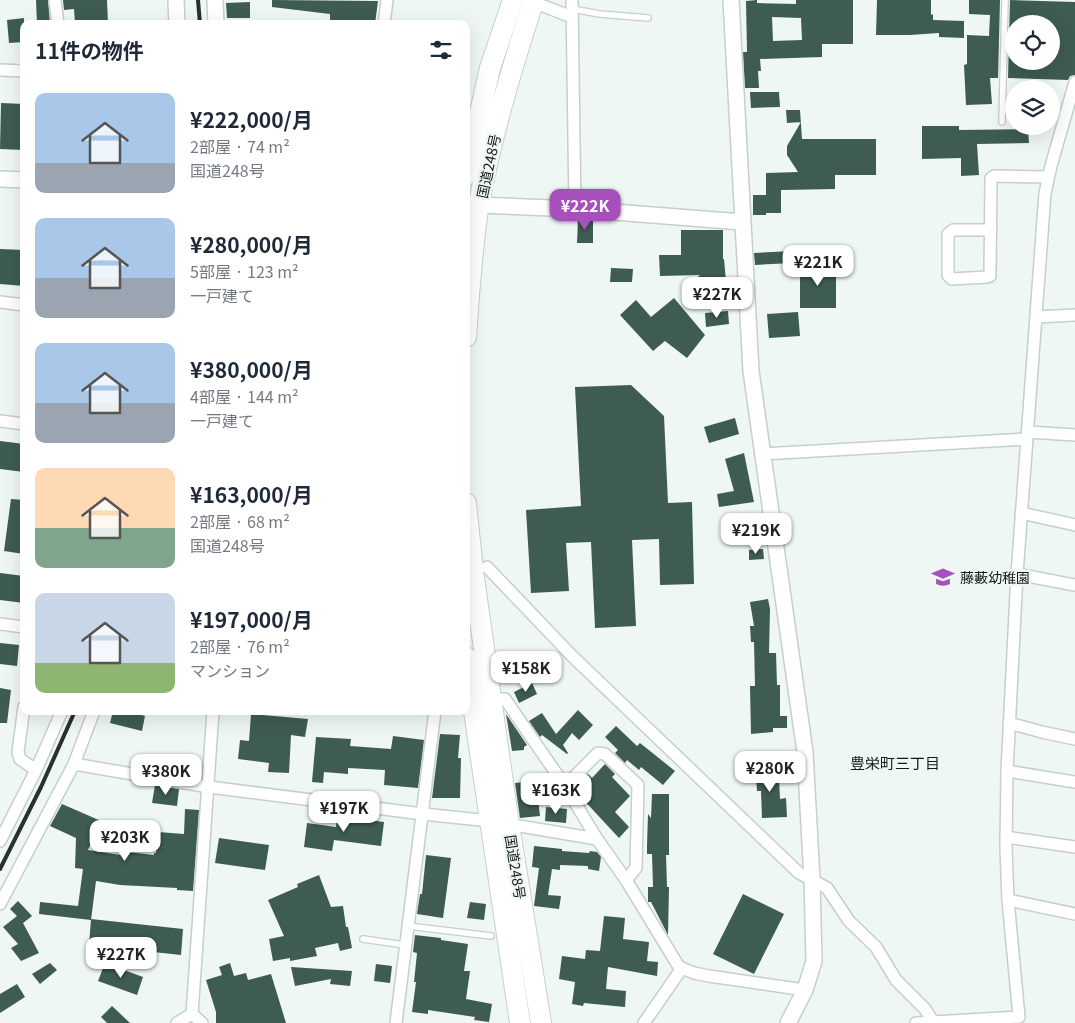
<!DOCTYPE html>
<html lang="ja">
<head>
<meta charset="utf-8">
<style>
	body { margin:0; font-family:Georgia,"Noto Sans JP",serif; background:#f2f2f3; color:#1f2937; height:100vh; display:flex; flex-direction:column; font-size:19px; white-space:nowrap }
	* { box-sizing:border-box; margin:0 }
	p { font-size:16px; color:#747a83 }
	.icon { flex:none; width:28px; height:28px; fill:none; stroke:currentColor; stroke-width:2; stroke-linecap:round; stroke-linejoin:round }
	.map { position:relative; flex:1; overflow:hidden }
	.side { position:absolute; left:20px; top:20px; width:450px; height:695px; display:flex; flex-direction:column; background:#fff; border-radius:10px; box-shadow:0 5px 20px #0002 }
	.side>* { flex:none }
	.tools { position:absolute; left:1005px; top:15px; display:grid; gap:10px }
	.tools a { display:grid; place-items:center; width:55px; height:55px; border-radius:50%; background:#fff; box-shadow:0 5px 20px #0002; font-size:25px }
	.price { position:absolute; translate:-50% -42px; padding:0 11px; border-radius:10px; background:#fff; color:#222; font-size:16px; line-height:32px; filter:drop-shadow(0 1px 2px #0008) }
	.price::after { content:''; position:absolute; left:50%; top:30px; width:15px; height:11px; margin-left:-8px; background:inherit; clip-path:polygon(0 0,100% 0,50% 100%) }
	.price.selected { background:#a64fbd; color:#fff }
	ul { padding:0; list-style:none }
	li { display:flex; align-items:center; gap:15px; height:125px; padding:0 15px }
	li span { display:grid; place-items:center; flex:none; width:140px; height:100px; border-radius:10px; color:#555 }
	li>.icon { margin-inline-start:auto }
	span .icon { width:60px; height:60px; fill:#fffc; stroke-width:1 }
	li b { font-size:21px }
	h2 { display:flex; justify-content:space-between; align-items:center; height:60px; padding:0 15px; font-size:21px }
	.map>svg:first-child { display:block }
	.building { fill:#3e5c51; fill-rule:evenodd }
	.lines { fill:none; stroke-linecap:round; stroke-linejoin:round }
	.lane-casing { stroke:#c6cfcb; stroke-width:8 }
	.street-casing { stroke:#c6cfcb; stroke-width:14 }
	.secondary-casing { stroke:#c6cfcb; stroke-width:18 }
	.highway-casing { stroke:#c6cfcb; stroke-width:22 }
	.lane { stroke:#fff; stroke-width:5.5 }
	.street { stroke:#fff; stroke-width:11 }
	.secondary { stroke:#fff; stroke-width:15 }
	.highway { stroke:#fff; stroke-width:20 }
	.rail { stroke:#2b2f2d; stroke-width:4 }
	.labels { text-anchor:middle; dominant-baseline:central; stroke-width:5; stroke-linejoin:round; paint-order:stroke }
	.street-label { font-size:14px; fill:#151816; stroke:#eef7f3 }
	.poi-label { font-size:14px; fill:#151816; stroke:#eef7f3; text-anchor:start }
	.neighbourhood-label { font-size:15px; fill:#151816; stroke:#eef7f3 }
</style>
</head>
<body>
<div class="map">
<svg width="1075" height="1023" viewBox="0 0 1075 1023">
	<rect width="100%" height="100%" fill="#eef7f3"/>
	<g class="building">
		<path d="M36,0h12l2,24h-13z"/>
		<path d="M63,0h44l1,24h-33l-1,-15 -10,1z"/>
		<path d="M272,0l106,1 -3,23 -45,-3v-7l-58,-7z"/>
		<path d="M757,0v3l39,1v-4h57v44h-31v13l-62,2 1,12h-3l1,17h-14l-2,-36h4l-1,-51zM772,17l29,1 1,22 -29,1z"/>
		<path d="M877,0h54v15l2,-1v6l31,1v17l-25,-1v-4l-29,2h-34z"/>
		<path d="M969,0h31l-2,78h-8l2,26 -26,1 -2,-40 3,-1v-29l22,1 1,-21 -21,-1z"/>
		<path d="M1010,0l65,2v73l-5,1 -2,4 -60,-2zM1014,24h37v37h-37z"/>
		<path d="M250,2v16h-23l-1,-15z"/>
		<path d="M24,18v24l-15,1 -2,-23z"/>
		<path d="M750,92h29l1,15 -29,1z"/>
		<path d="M1,103l23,1v46l-24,-1z"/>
		<path d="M786,110h14l2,29h74v36h-41v14l-54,1v23h-15v2h-13v-20h13v-22l32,-1 -11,-17v-9l14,-24 -14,1z"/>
		<path d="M922,126h37v4l69,-1 1,14 -52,1 2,31 -18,1v-18l-39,1z"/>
		<path d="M578,219l15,1v23h-16z"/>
		<path d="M681,230h42v29h1l2,22 -36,3 10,-9 -40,1 -1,-21h22z"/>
		<path d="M0,249l24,1v36l-24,-2z"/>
		<path d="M792,251v12l-37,2 -1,-12z"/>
		<rect x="800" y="267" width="36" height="41"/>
		<path d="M611,268l22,1 -1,13h-22z"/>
		<path d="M674,298l31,37 -18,23 -22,-17 -12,10 -33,-36 16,-15 15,17z"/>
		<path d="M728,311l1,13 -23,3 -1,-14z"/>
		<path d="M798,312l2,24 -31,2 -2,-24z"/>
		<path d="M631,385l33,31 4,87 24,-1 2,82 -34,1 -1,-46 -27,1 4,86 -41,2 -4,-86 -25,1 3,48 -38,2 -5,-83 55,-4 -6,-119z"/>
		<path d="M735,418l4,16 -30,9 -5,-16z"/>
		<path d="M0,441l24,3v28l-24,-3z"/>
		<path d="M744,453l10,49 -35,5 -2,-13 17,-3 -9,-32z"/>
		<path d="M11,499l13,1v54l-20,-3z"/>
		<path d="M763,549l1,10 -15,1v-10z"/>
		<path d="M0,573l24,3v27l-24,-3z"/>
		<path d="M768,599l2,10 -1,44h7l1,32h3v31h7v12h-14v4l-22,2 -1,-48h5l-1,-44h-3l-1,-16h4l-4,-24z"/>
		<path d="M0,643l19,2 -2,21 -17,-2z"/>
		<path d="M532,683l5,11 -18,9 -5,-11z"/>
		<path d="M0,688l11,2 -4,33h-7z"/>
		<path d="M578,710l15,15 -14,15 -7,-7 -9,12 5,8 -1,1 -25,-19 -2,2 -11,-16 13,-8 14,21z"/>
		<path d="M113,711h15l17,5 -3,15 -32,-8z"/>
		<path d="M251,714l57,5 -3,18 -14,-2 -2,38 -21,-1 1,-9 -31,-4 2,-19 9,1z"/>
		<path d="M506,714l21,31 -3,2v3l-12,1z"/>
		<path d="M616,726l21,20 3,-3 35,28 -12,14 -22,-18 -2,3 -12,-10 -2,3 -10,-10 3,-3 -13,-13z"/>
		<path d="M440,734l20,1 -2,23h3l-1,40h-28z"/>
		<path d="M393,736l31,4 -6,48 -34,-3 1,-15 -37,-2v6l-24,-2 -1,11 -11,-1 4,-45 35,2 -1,7 41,3z"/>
		<path d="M605,764l10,10 -3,3 18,19 -15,16 14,15 -10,11 -40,-43 5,-5 -6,-7 10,-9 4,4z"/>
		<path d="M755,766l20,1v11h4l1,21 6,-1 1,19 -25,1 -1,-27h-4z"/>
		<path d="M536,781l4,35 -20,2 -5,-35z"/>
		<path d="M155,785l24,4 -2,17 -25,-3z"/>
		<path d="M652,794h17v61h-3l1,32h2l-1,48 -17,-33h-3v-15h5l-1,-33h-5v-9l1,-31 3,4z"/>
		<path d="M62,804l39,17 -13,29 39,6v-4l27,3v-2h2l2,-21 26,2 1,-25 14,1 -6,81 -16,-1v-2l-57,-3 -24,-4 -5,39 -52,-6 1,-12 38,4 5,-37 -8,-1 1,-30 -26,-12z"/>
		<path d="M546,807l21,2 -1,14 -21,-2z"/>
		<path d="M337,816l47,6 -3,24 -47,-6 -2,11 -28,-4 3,-24 29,4z"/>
		<path d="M219,838l50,7 -4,25 -50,-7z"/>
		<path d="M534,846l28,3v2l27,2 1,-2 7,1 4,5 -2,14 -11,-2v-3l-28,-1v5l-8,-1 -4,26 13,1 -2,13 -25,-3 5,-38 -7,-1z"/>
		<path d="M426,855l25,3 -8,60 -26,-4 3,-20h2z"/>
		<path d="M319,875l12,32 12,-1 3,21h2l4,21 -12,3 -2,-8 -23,5 2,8 -27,5v-3l-17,3 -4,-22 15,-3 -16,-36 30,-13 -1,-3z"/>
		<path d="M743,894l41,20 -30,60 -41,-20z"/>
		<path d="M18,901l14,15 -9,7 16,30 -18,8 -10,-13 7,-4 -15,-17 14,-11 -7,-7z"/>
		<path d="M470,902l16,2 -2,16 -17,-2z"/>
		<path d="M604,916l21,2 -2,21 26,3 -2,19 11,1 -1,14 -49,-9 -2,22 20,2 -1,16 -41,-4 -1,3 -11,-2 3,-22 -16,-3 3,-23 23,3 1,-9 14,1z"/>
		<path d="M91,919l92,10 -2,26 -92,-10z"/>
		<path d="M415,935l26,3v2l27,4 -4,27h6l-4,28 26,5 -3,18 -15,-2 1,-3 -47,-7v4l-16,-2 4,-30h-2l3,-29 -4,-1z"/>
		<path d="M50,963l7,7 -17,14 -8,-10z"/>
		<path d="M105,963l38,14 -6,18 -39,-14z"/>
		<path d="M230,963l4,13 12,-3 2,7 23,-6 15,49h-70v-11l-10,-32 16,-5 -3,-8z"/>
		<path d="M376,964l16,2 -2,17 -16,-2z"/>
		<path d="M291,967l61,4 -2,15 -20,-2 1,-5 -36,7z"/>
		<path d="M17,984l8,13 -25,16v-19z"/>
		<path d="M112,1006l18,17h-23l-6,-6z"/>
	</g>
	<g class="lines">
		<g class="lane-casing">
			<g id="lane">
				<path d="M572,9l28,5 48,4"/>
				<path d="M1002,122l3,-122"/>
				<path d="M408,926l83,10"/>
				<path d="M363,939l42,6"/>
			</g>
		</g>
		<g class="street-casing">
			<g id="street">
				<path d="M55,0l3,24"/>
				<path d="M572,0l3,209"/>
				<path d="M533,2l39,15"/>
				<path d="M384,24l3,-24"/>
				<path d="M0,70l24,1"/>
				<path d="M991,230h-38l-5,4v41l4,4 35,-2 3,-1 1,-98 3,-2 54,1"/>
				<path d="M0,302l24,3"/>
				<path d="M1037,317l38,-2"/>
				<path d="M0,421l24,3"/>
				<path d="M1028,432l47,3"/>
				<path d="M762,454l265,-15"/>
				<path d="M1021,513l54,12"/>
				<path d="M487,567l85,89 205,196 22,21 28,15 22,33 27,26 20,33 29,29 9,14"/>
				<path d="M1017,574l58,11"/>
				<path d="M0,624l24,3"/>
				<path d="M491,699h14l60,87 32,53 29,41 53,87 15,6 15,3 96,14"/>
				<path d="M24,707l-6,45 2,7 16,11"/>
				<path d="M1009,723l33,9 33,7"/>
				<path d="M74,764l135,23 214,27 67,7 107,18"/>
				<path d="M1007,771l68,11"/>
				<path d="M565,786l33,-33 7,1 33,31 -2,83 -10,12"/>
				<path d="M1006,837l69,10"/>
				<path d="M0,841l36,-71 26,-59"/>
				<path d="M1008,900l67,14"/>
				<path d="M0,904l74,-140 20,-53"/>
				<path d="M192,1014l21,-303"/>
				<path d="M192,1014l10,9"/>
				<path d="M177,1023l15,-9"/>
				<path d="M396,1023l39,-312"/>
				<path d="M644,1023l38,-55"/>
				<path d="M916,1023l103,-6 -11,-117 -2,-53 1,-76 10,-197 28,-381 6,-27 24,-84"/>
			</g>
		</g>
		<g class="secondary-casing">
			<g id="secondary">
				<path d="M176,0l1,24"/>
				<path d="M215,0l1,24"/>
				<path d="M731,0l20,371 54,381 7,128 2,81 -9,29 -17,33"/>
				<path d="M0,179l24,1"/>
				<path d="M466,206l13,-1 96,4 167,13"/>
			</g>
		</g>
		<g class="highway-casing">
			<g id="highway">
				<path d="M466,175l24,-107 23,-68"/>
				<path d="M466,337c3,-45 6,-90 13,-134 13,-69 33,-137 55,-203"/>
				<path d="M466,503l7,68 36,254 32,198"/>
				<path d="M466,657l54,366"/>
			</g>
		</g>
		<use href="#lane" class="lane"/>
		<use href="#street" class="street"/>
		<use href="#secondary" class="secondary"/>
		<use href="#highway" class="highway"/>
		<g class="rail">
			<path d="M198,0l2,24"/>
			<path d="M0,869l41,-82 34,-76"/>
		</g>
	</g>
	<defs>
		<g id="school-bare" transform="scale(1.725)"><path d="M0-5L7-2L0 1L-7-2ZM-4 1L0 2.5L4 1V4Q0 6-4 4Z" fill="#a64fbd" stroke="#eef7f3" stroke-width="2.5" paint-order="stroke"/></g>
	</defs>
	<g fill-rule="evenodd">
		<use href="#school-bare" x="943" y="577"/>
	</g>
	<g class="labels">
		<g class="street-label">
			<text transform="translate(488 166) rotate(-78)">国道248号</text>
			<text transform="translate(516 867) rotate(81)">国道248号</text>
		</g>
		<g class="poi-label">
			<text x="960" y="577">藤藪幼稚園</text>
		</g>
		<g class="neighbourhood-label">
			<text x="895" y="762">豊栄町三丁目</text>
		</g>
	</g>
</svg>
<div class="tools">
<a><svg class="icon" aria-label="locate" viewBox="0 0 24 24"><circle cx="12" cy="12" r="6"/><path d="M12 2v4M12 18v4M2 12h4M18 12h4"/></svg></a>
<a><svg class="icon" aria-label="layers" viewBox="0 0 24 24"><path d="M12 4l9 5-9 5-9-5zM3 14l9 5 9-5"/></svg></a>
</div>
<b class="price selected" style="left:585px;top:231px">¥222K</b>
<b class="price" style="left:818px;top:287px">¥221K</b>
<b class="price" style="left:717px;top:319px">¥227K</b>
<b class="price" style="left:756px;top:555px">¥219K</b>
<b class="price" style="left:526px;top:693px">¥158K</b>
<b class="price" style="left:770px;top:793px">¥280K</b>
<b class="price" style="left:166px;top:796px">¥380K</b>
<b class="price" style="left:556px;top:815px">¥163K</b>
<b class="price" style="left:344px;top:833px">¥197K</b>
<b class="price" style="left:125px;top:862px">¥203K</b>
<b class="price" style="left:121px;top:979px">¥227K</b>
<section class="side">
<h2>11件の物件<svg class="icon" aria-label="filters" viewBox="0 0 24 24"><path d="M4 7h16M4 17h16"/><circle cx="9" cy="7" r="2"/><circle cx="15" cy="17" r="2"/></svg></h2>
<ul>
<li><span style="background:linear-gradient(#a9c7e8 70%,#9aa5b1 0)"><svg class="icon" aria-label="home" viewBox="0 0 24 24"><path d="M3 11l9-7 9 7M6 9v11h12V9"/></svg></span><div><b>¥222,000/月</b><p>2部屋 · 74 m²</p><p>国道248号</p></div></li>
<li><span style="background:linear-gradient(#a9c7e8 60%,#9aa5b1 0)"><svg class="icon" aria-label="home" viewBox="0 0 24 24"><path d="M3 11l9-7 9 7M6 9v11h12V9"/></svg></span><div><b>¥280,000/月</b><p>5部屋 · 123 m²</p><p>一戸建て</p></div></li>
<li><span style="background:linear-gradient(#a9c7e8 60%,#9aa5b1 0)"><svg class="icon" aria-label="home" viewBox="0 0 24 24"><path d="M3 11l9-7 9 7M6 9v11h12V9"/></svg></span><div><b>¥380,000/月</b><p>4部屋 · 144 m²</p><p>一戸建て</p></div></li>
<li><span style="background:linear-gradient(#ffd9b3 60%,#7fa58c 0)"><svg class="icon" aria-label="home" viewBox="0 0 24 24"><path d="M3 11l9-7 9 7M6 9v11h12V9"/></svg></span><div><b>¥163,000/月</b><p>2部屋 · 68 m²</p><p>国道248号</p></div></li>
<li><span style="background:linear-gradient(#c9d6e8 70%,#8fb573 0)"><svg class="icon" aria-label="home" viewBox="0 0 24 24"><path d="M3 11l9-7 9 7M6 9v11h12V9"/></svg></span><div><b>¥197,000/月</b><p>2部屋 · 76 m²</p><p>マンション</p></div></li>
</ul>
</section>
</div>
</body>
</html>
